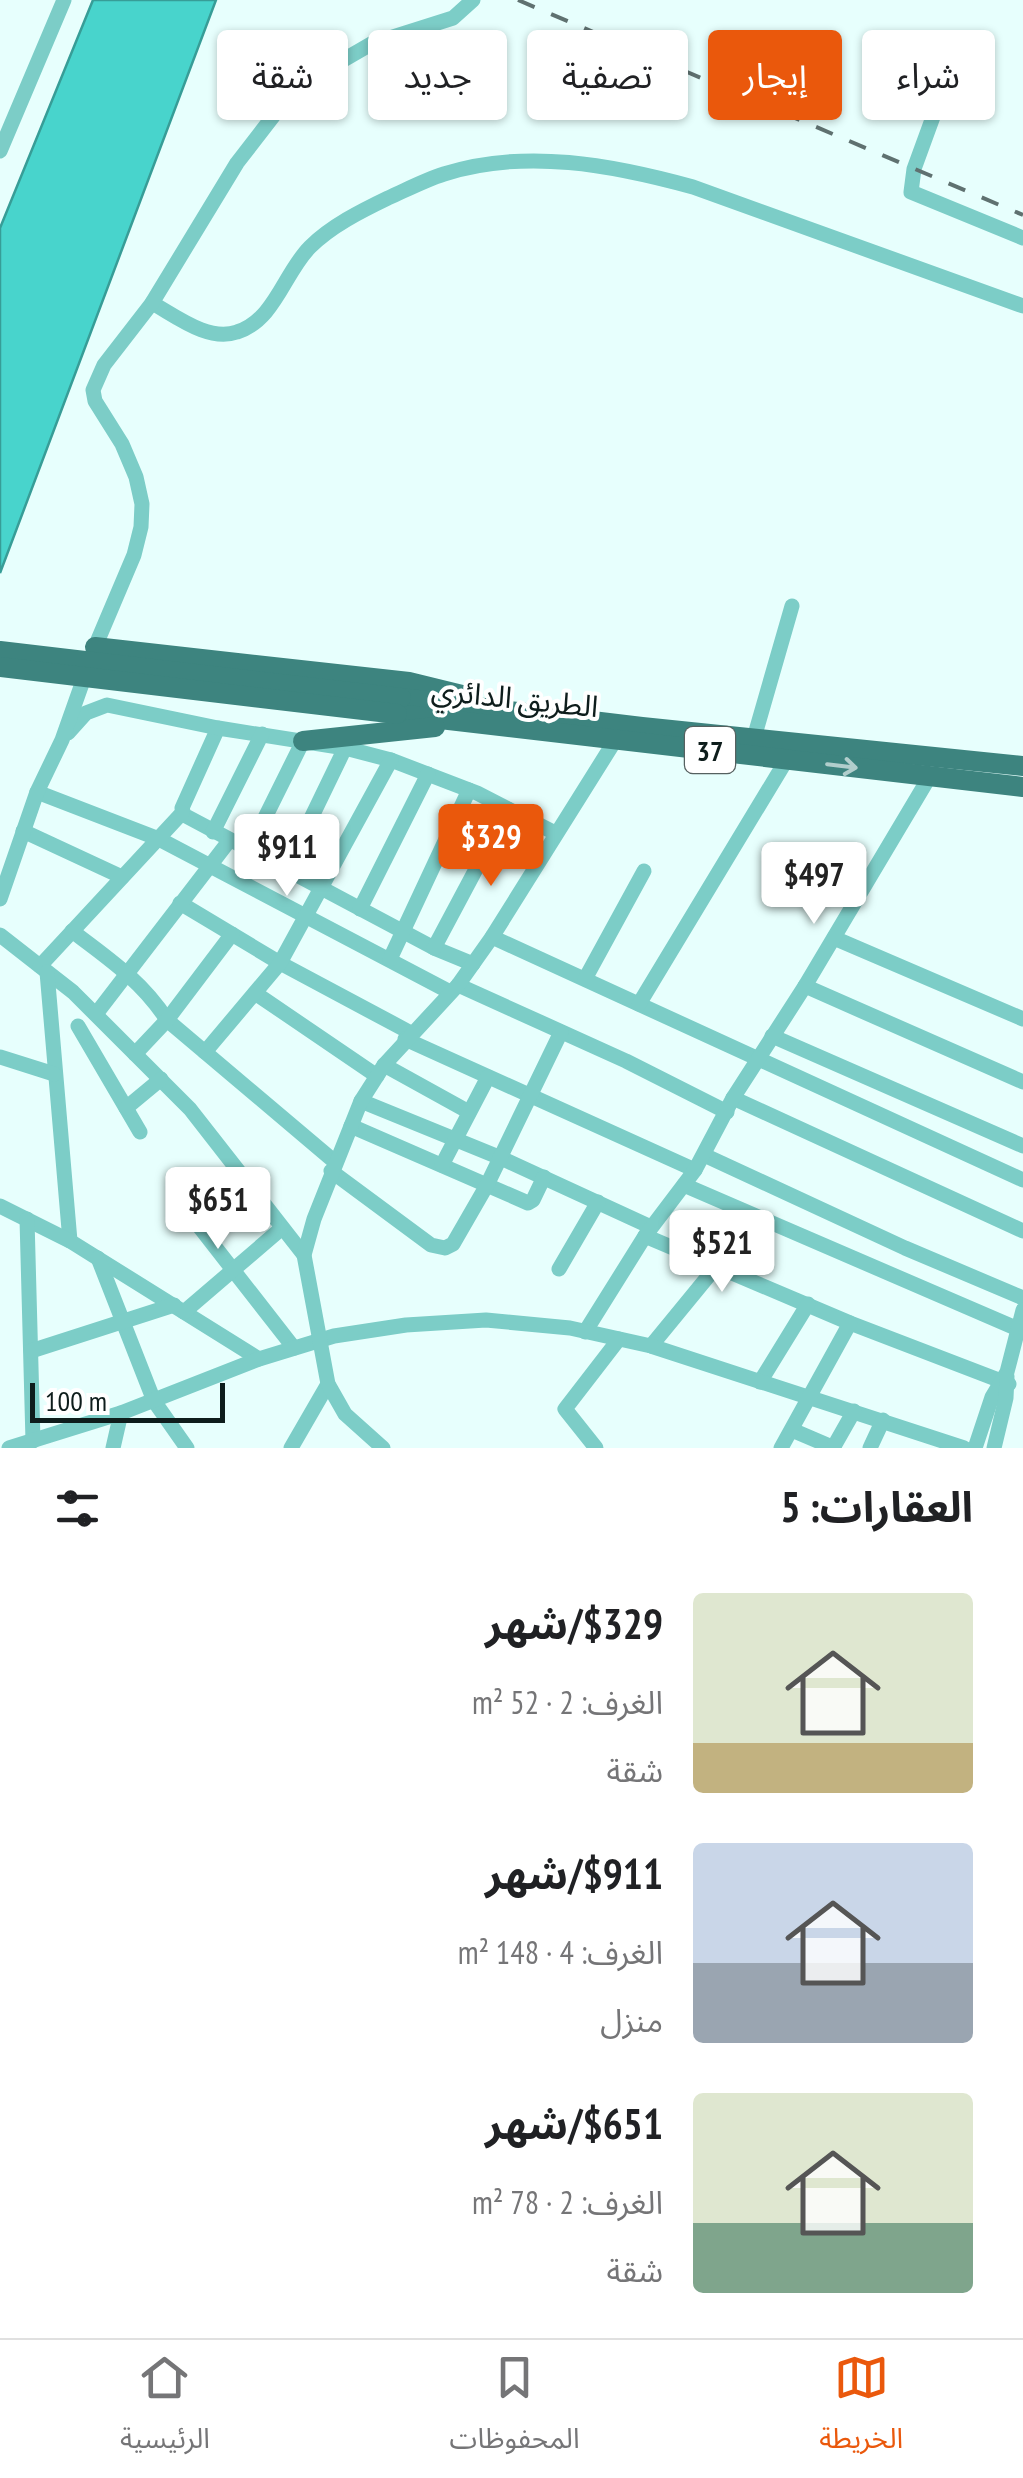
<!DOCTYPE html>
<html lang="ar">
<head>
<meta charset="utf-8">
<style>
	body { margin:0; font-family:"PT Sans Narrow","Noto Sans Arabic",sans-serif; background:#f2f2f2; color:#202124; direction:rtl; height:100vh; display:flex; flex-direction:column; font-size:38px; white-space:nowrap }
	* { box-sizing:border-box; margin:0 }
	p { font-size:32px; color:#757577 }
	.icon { flex:none; width:55px; height:55px; fill:none; stroke:currentColor; stroke-width:2; stroke-linecap:round; stroke-linejoin:round }
	.map { position:relative; height:1448px; overflow:hidden; direction:ltr }
	.panel { display:flex; flex-direction:column; background:#fff; flex:1 }
	.panel>* { flex:none }
	.hud { position:absolute; left:30px; top:30px; width:965px; height:90px; direction:rtl; display:flex; gap:20px }
	.scale { position:absolute; left:30px; bottom:25px; width:195px; box-sizing:border-box; padding-left:10px; border:5px solid #0e1d1c; border-top:0; font-size:28px; line-height:35px; white-space:nowrap; color:#0e1d1c; -webkit-text-stroke:8px #fff; paint-order:stroke }
	.price { position:absolute; translate:-50% -85px; padding:0 22px; border-radius:10px; background:#fff; color:#222; font-size:32px; line-height:65px; filter:drop-shadow(0 2px 5px #0008) }
	.price::after { content:''; position:absolute; left:50%; top:60px; width:30px; height:22px; margin-left:-15px; background:inherit; clip-path:polygon(0 0,100% 0,50% 100%) }
	.price.current { background:#ea580c; color:#fff }
	ul { padding:0; list-style:none }
	li { display:flex; align-items:center; gap:30px; height:250px; padding:0 50px }
	li span { display:grid; place-items:center; flex:none; width:280px; height:200px; border-radius:10px; color:#555 }
	li>.icon { margin-inline-start:auto }
	span .icon { width:120px; height:120px; fill:#fffc; stroke-width:1 }
	li b { font-size:42px }
	h2 { display:flex; justify-content:space-between; align-items:center; height:120px; padding:0 50px; font-size:42px }
	.pill { padding:0 35px; border-radius:10px; background:#fff; box-shadow:0 2px 8px #0004; font-size:35px; line-height:90px }
	.pill.current { background:#ea580c; color:#fff }
	.tabs { display:flex; justify-content:space-around; align-items:center; height:140px; border-top:2px solid #e0e0e0; background:#fff; font-size:28px; color:#757577 }
	.tabs a { display:grid; justify-items:center; gap:5px }
	.tabs .current { color:#ea580c }
	.map>svg:first-child { display:block }
	.water { fill:#48d4cc; stroke:#379d97; stroke-width:2.5 }
	.lines { fill:none; stroke-linecap:round; stroke-linejoin:round }
	.minor { stroke:#7ccdc7; stroke-width:15 }
	.highway { stroke:#3d847f; stroke-width:20 }
	.rail { stroke:#5f7170; stroke-width:4; stroke-dasharray:18 18; stroke-linecap:butt }
	.highway-bridge { stroke:#3d847f; stroke-width:20 }
	.oneway { stroke:#b1cecc }
	.labels { text-anchor:middle; dominant-baseline:central; stroke-width:8; stroke-linejoin:round; paint-order:stroke }
	.shield { fill:#fff; stroke:#566160; stroke-width:2.5 }
	.shield-label { font-size:28px; font-weight:bold; fill:#0e1d1c }
	.street-label { font-size:30px; fill:#0e1d1c; stroke:#fff }
</style>
</head>
<body>
<div class="map">
<svg width="1023" height="1448" viewBox="0 0 1023 1448">
	<rect width="100%" height="100%" fill="#e7fffd"/>
	<path class="water" d="M93,0h123l-216,573v-345z"/>
	<g class="lines">
		<g class="minor">
			<path d="M941,95l-27,74 -3,23 112,46"/>
			<path d="M0,151l64,-151"/>
			<path d="M152,303c24,13 56,39 85,29 38,-12 47,-59 73,-85 21,-21 51,-36 78,-49 18,-8 37,-18 56,-24 81,-26 169,-9 249,13l330,119"/>
			<path d="M218,728l-36,80 2,7 250,133 39,16"/>
			<path d="M68,733l18,-20 21,-8 111,23 127,20 46,12 86,33 78,40"/>
			<path d="M754,738l38,-132"/>
			<path d="M37,792l122,47 291,153"/>
			<path d="M23,831l99,46"/>
			<path d="M213,832l49,-98"/>
			<path d="M249,850l54,-109"/>
			<path d="M287,868l58,-120"/>
			<path d="M0,899l37,-107 25,-52 33,-93 39,-92 7,-28 1,-23 -6,-27 -14,-33 -27,-43 -2,-11 11,-25 48,-62 85,-140 58,-75 76,-44 82,-26 20,-18"/>
			<path d="M180,903l100,60 131,70"/>
			<path d="M360,909l68,-135"/>
			<path d="M72,931c36,27 71,51 95,89l168,142"/>
			<path d="M0,935l73,57 117,117 114,146"/>
			<path d="M492,937l531,243"/>
			<path d="M834,938l189,81"/>
			<path d="M434,948l74,-139"/>
			<path d="M390,959l79,-169"/>
			<path d="M40,966l142,-153"/>
			<path d="M47,972l23,269"/>
			<path d="M585,979l59,-108"/>
			<path d="M458,985l168,76 101,51"/>
			<path d="M805,986l218,96"/>
			<path d="M255,993l122,83"/>
			<path d="M639,1004l148,-245"/>
			<path d="M96,1014l133,-173"/>
			<path d="M78,1026l62,106"/>
			<path d="M772,1036l251,110"/>
			<path d="M405,1039l290,131"/>
			<path d="M205,1052l75,-89 111,-203"/>
			<path d="M135,1054l32,-34 65,-86"/>
			<path d="M0,1057l54,17"/>
			<path d="M384,1065l85,47"/>
			<path d="M733,1098l290,133"/>
			<path d="M361,1101l140,57 150,69"/>
			<path d="M126,1108l35,-29"/>
			<path d="M351,1126l177,77 5,-3 11,-23"/>
			<path d="M704,1155l201,93 118,50"/>
			<path d="M442,1165l46,-88"/>
			<path d="M331,1171l100,74 14,3 8,-4 34,-59 74,-153"/>
			<path d="M684,1185l334,144"/>
			<path d="M180,1202l114,146"/>
			<path d="M0,1206l70,35 189,118"/>
			<path d="M27,1219l6,222"/>
			<path d="M645,1236l205,87 159,61"/>
			<path d="M98,1258l56,143 33,47"/>
			<path d="M559,1269l39,-67"/>
			<path d="M184,1312l98,-84"/>
			<path d="M585,1332l60,-96 50,-66 38,-72 72,-112 125,-210"/>
			<path d="M651,1346l64,-78 31,-55"/>
			<path d="M31,1351l143,-46"/>
			<path d="M760,1382l48,-78"/>
			<path d="M792,1430l42,18"/>
			<path d="M9,1448l112,-35 138,-54 75,-23 72,-11 80,-5 84,8 81,18 313,102"/>
			<path d="M113,1448l8,-35"/>
			<path d="M291,1448l37,-64"/>
			<path d="M383,1448l-38,-34 -17,-30 -24,-129 10,-36 47,-118 23,-36 74,-80 34,-48 124,-198"/>
			<path d="M596,1448l-31,-39 54,-70"/>
			<path d="M781,1448l69,-125"/>
			<path d="M833,1448l21,-37"/>
			<path d="M870,1448l13,-28"/>
			<path d="M975,1448l17,-51 15,-25 16,-62"/>
			<path d="M994,1448l12,-50 1,-22"/>
		</g>
		<g class="highway">
			<path d="M95,647l314,35 53,13"/>
			<path d="M401,698l241,29 381,39"/>
			<path d="M397,714l626,73"/>
			<path d="M303,741l132,-14"/>
		</g>
		<path class="rail" d="M518,0l505,215"/>
		<g class="highway-bridge">
			<path d="M0,651l401,47"/>
			<path d="M0,667l397,47"/>
		</g>
	</g>
	<defs><path id="oneway-shaft" d="M-6 0H5M1.5-3L5.5 0L1.5 3" fill="none" stroke-width="1.6" stroke-linecap="round" stroke-linejoin="round" transform="scale(2.5)"/></defs>
	<use class="oneway" href="#oneway-shaft" transform="translate(842 766) rotate(7)"/>
	<g class="labels">
		<rect class="shield" x="685" y="727" width="50" height="46" rx="8"/>
		<g class="shield-label">
			<text x="710" y="750">37</text>
		</g>
		<g class="street-label">
			<text transform="translate(515 697) rotate(6)">الطريق الدائري</text>
		</g>
	</g>
</svg>
<div class="scale">100 m</div>
<b class="price current" style="left:491px;top:889px">$329</b>
<b class="price" style="left:287px;top:899px">$911</b>
<b class="price" style="left:814px;top:927px">$497</b>
<b class="price" style="left:218px;top:1252px">$651</b>
<b class="price" style="left:722px;top:1295px">$521</b>
<div class="hud">
<a class="pill">شراء</a>
<a class="pill current">إيجار</a>
<a class="pill">تصفية</a>
<a class="pill">جديد</a>
<a class="pill">شقة</a>
</div>
</div>
<section class="panel">
<h2>العقارات: 5<svg class="icon" aria-label="filters" viewBox="0 0 24 24"><path d="M4 7h16M4 17h16"/><circle cx="9" cy="7" r="2"/><circle cx="15" cy="17" r="2"/></svg></h2>
<ul>
<li><span style="background:linear-gradient(#dfe7d0 75%,#c2b280 0)"><svg class="icon" aria-label="home" viewBox="0 0 24 24"><path d="M3 11l9-7 9 7M6 9v11h12V9"/></svg></span><div><b>$329/شهر</b><p>الغرف: 2 · 52 m²</p><p>شقة</p></div></li>
<li><span style="background:linear-gradient(#c9d6e8 60%,#9aa5b1 0)"><svg class="icon" aria-label="home" viewBox="0 0 24 24"><path d="M3 11l9-7 9 7M6 9v11h12V9"/></svg></span><div><b>$911/شهر</b><p>الغرف: 4 · 148 m²</p><p>منزل</p></div></li>
<li><span style="background:linear-gradient(#dfe7d0 65%,#7fa58c 0)"><svg class="icon" aria-label="home" viewBox="0 0 24 24"><path d="M3 11l9-7 9 7M6 9v11h12V9"/></svg></span><div><b>$651/شهر</b><p>الغرف: 2 · 78 m²</p><p>شقة</p></div></li>
</ul>
</section>
<nav class="tabs">
<a class="current"><svg class="icon" aria-label="map" viewBox="0 0 24 24"><path d="M3 6l6-2 6 2 6-2v14l-6 2-6-2-6 2zM9 4v14M15 6v14"/></svg>الخريطة</a>
<a><svg class="icon" aria-label="saved" viewBox="0 0 24 24"><path d="M7 4h10v16l-5-4-5 4z"/></svg>المحفوظات</a>
<a><svg class="icon" aria-label="home" viewBox="0 0 24 24"><path d="M3 11l9-7 9 7M6 9v11h12V9"/></svg>الرئيسية</a>
</nav>
</body>
</html>
